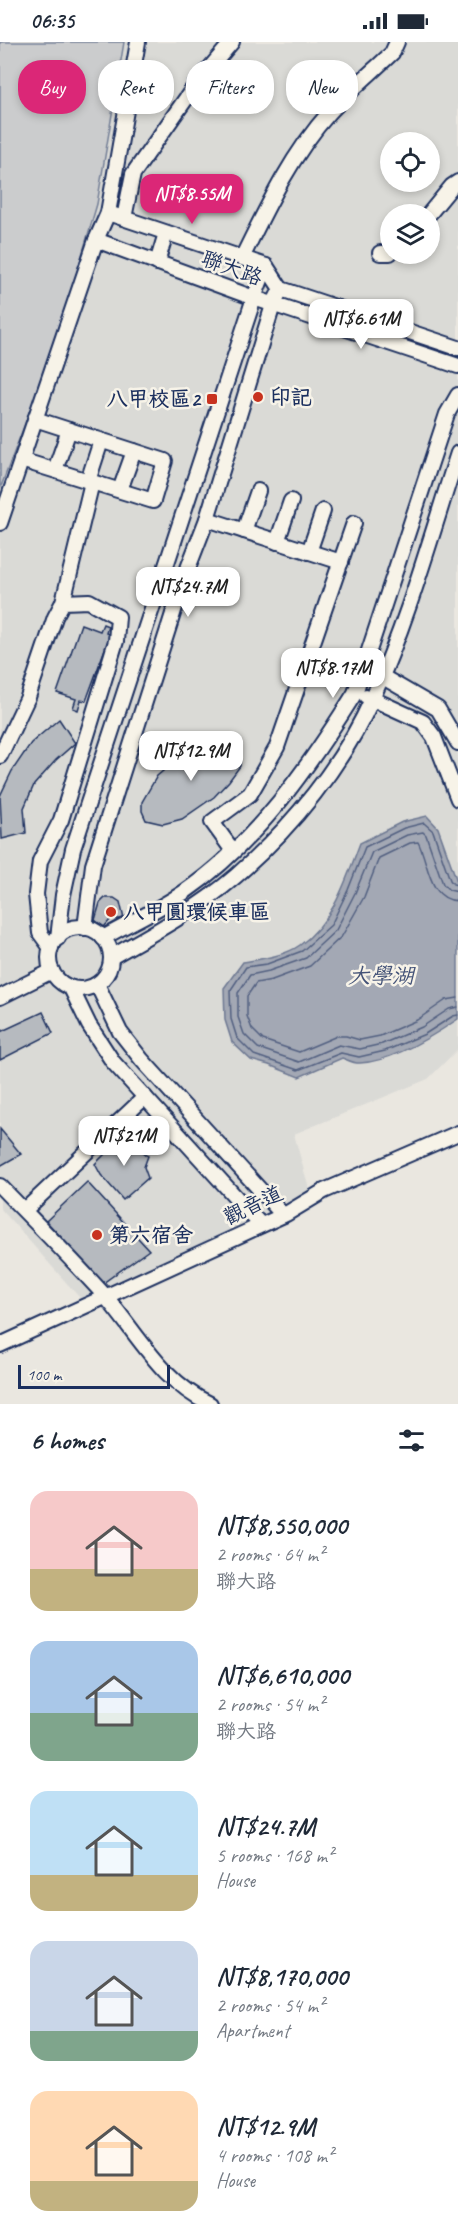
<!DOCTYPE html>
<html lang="en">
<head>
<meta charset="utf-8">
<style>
	body { margin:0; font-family:Caveat,"LXGW WenKai TC",sans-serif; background:#f2f2f3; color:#1f2937; height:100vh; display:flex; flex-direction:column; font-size:22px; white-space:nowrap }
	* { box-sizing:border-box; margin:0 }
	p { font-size:20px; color:#747a83 }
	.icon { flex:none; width:33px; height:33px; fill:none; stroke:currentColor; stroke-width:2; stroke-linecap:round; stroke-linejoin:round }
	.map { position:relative; height:1362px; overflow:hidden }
	.panel { display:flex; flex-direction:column; background:#fff; flex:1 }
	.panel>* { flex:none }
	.top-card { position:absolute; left:18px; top:18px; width:423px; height:54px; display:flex; gap:12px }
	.controls { position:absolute; left:380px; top:90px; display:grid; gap:12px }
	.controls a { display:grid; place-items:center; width:60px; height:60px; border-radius:50%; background:#fff; box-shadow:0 3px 9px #0003; font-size:30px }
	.scale { position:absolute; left:18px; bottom:15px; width:152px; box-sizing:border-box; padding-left:6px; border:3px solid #1b2f5e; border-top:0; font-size:16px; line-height:21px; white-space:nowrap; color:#1b2f5e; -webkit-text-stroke:4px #f7f3e8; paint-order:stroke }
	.price { position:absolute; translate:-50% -51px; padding:0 14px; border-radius:12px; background:#fff; color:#222; font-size:20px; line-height:39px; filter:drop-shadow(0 2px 3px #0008) }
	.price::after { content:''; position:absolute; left:50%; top:36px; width:18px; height:14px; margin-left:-9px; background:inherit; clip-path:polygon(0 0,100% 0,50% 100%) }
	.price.active { background:#db2777; color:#fff }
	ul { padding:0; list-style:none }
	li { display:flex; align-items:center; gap:18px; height:150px; padding:0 30px }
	li span { display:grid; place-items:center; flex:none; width:168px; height:120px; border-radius:18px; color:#555 }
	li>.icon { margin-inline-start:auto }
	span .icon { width:72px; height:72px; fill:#fffc; stroke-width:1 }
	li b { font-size:26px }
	h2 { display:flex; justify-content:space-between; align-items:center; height:72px; padding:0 30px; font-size:26px }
	.tag { padding:0 21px; border-radius:24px; background:#fff; box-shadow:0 3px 9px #0003; font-size:21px; line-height:54px }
	.tag.active { background:#db2777; color:#fff }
	.status { display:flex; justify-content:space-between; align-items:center; height:42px; padding:0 30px; background:#fff; direction:ltr }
	.status svg { height:16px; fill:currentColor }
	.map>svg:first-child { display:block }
	.built { fill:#dadad6; fill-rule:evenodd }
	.green { fill:#cbcccd; stroke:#737e96; stroke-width:1.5 }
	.water { fill:#a3a8b4; stroke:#6d7892; stroke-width:1.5 }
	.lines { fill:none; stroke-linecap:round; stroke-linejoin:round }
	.shore { stroke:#515f80; stroke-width:1.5 }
	.building { fill:#b6babf; stroke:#1b2f5e; stroke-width:1.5 }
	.minor-casing { stroke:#1b2f5e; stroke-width:18 }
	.minor { stroke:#f7f3e8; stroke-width:14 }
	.poi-dot { fill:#c8321e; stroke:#f7f3e8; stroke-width:2 }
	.labels { text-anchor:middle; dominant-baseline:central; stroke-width:5; stroke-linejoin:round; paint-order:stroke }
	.street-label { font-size:21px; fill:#1b2f5e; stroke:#f7f3e8 }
	.poi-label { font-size:21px; font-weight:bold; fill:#1b2f5e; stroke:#f7f3e8; text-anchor:start }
	.water-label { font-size:22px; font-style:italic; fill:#445378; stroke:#f7f3e8 }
</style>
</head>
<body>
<div class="status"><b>06:35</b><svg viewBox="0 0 49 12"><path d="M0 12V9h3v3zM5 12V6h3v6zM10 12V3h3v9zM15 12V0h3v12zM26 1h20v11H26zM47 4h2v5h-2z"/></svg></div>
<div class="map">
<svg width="458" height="1362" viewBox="0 0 458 1362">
	<rect width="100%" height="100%" fill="#eae7e0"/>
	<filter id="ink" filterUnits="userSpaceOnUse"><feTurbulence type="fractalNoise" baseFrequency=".0167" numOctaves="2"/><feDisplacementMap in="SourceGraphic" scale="12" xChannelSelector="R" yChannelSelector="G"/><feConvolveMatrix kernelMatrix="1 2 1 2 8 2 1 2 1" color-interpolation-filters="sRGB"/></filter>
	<g filter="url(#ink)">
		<path class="built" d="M0,0h458v1007l-30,30 -134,55 16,59 -25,16 -205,89 -80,-90zM390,100h39v40h-39zM390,172h39v40h-39z"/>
		<path class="green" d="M0,0h124l-27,162 -40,136 -57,149z"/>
		<path class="water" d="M427,774l11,12 20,56v135c-25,17 -67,43 -98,44 -5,1 -12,-3 -18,-5l-43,19 -30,-12 -18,-5 -19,-18 -7,-22 -1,-32 19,-26c18,-3 42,-6 57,-17 34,-24 46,-65 60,-102l42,-21z"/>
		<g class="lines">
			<g class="shore">
				<path d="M458,843l-5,-1 -3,-4 -17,-49 -9,-8 -20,5 -39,19 -17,43 -17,35 -29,26 -35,13 -21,3 -16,24 1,28 6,19 17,17 44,15 43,-17 18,4 26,-6 40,-17 28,-18 5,-1"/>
				<path d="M458,850l-9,-2 -6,-6 -17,-49 -3,-3 -16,3 -35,17 -17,41 -19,37 -30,28 -37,13 -19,4 -12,18v24l6,17 14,14 41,14 40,-17 21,4 22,-5 40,-17 27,-18 9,-2"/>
				<path d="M458,859c-30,-1 -29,-38 -40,-59l-8,1 -31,15 -15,39 -22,39 -32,30 -38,14 -16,3 -9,13v20l5,13 11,11 36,12 38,-16h9l14,4 20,-4 37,-16 29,-20 12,-2"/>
			</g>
		</g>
		<g class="building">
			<path d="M81,582l19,7 3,-7 5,2 -2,7 4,2 -24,66 -5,-1 -3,10 -5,-2 3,-9 -19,-6z"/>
			<path d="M59,677l16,24 -19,17 -22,25 -10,23 2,25 -24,6 -2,-43 12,-25 19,-28z"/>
			<path d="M221,697l10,1 7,6 2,7v13l-11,15 -15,16 -32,22 -19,5 -17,-4 -4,-9v-9l15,-26 30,-25z"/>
			<path d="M105,856h9l6,4 4,17h-13l-7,8 -9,-7 5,-17z"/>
			<path d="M43,970l10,21 -53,27v-28z"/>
			<path d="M0,1087l21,25 -21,12z"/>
			<path d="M124,1093l24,21 -4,11 4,11 -25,22 -22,-25 -6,-11z"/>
			<path d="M87,1140l62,68 -46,33 -57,-62z"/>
		</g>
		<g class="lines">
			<g class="minor-casing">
				<g id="minor">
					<path d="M108,171l158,53 15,23 177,59"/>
					<path d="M429,172l23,-28 6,-4"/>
					<path d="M124,176l9,-44 64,-91 35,-41"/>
					<path d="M96,198l158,58 204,68"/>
					<path d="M380,211h10"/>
					<path d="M242,216c24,-49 50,-104 87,-145 19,-21 42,-40 63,-60l5,-11"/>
					<path d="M157,221l9,-30"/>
					<path d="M21,418l132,41 12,-40 -130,-42"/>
					<path d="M55,428l14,-40"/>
					<path d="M88,439l13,-40"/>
					<path d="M120,448l14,-39"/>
					<path d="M207,477l134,43"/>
					<path d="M0,481l96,-283 12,-27 30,-171"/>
					<path d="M244,489l14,-40"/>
					<path d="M277,500l14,-41"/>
					<path d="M309,510l14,-41"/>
					<path d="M63,560l29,-120"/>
					<path d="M376,631l62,36 20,34"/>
					<path d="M366,654l57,26 11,15 24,62"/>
					<path d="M0,714l28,-59 27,-80 8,-15 26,-1 29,16 -2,24 -55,179 -21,41 -4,33 4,39 11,15"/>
					<path d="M233,809l-21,-29 38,-28 27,-47 77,-224"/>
					<circle cx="80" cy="916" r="31"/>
					<path d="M85,886l8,-63 92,-289 22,-57 66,-214 8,-16"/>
					<path d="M58,896l5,-43 10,-46 181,-551 12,-32"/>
					<path d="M103,896c26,-15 55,-28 80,-45 74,-51 125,-125 172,-200l92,-279 11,-19"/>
					<path d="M111,915c43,-24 88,-49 125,-81 56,-49 107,-111 137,-179 35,-77 59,-164 85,-244"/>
					<path d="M97,942l23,48 22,28 141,155"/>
					<path d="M71,946l18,37 24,37 148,163"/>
					<path d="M0,955l52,-26"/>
					<path d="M0,1144c35,36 71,72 105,110 33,38 57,86 105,108"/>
					<path d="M25,1168l120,-113"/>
					<path d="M0,1303l286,-131 38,-23 134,-58"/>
				</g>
			</g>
			<use href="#minor" class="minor"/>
		</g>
	</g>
	<g class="poi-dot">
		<circle cx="258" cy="355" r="6"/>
		<rect x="206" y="351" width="12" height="12" rx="3"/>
		<circle cx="111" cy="870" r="6"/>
		<circle cx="97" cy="1193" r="6"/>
	</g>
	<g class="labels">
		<g class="street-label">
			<text transform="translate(232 226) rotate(20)">聯大路</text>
			<text transform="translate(253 1163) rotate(-26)">觀音道</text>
		</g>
		<g class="poi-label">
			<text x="270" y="355">印記</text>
			<text x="200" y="357" text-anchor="end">八甲校區2</text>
			<text x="123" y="870">八甲圓環候車區</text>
			<text x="109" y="1193">第六宿舍</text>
		</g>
		<g class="water-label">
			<text x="381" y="934">大學湖</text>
		</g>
	</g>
</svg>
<div class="controls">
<a><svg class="icon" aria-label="locate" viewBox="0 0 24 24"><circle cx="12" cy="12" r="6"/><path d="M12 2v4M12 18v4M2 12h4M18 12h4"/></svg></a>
<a><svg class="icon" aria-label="layers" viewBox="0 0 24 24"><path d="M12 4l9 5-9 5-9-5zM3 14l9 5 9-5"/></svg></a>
</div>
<div class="scale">100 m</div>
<b class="price active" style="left:192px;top:183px">NT$8.55M</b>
<b class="price" style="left:361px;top:308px">NT$6.61M</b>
<b class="price" style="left:188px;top:576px">NT$24.7M</b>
<b class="price" style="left:333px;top:657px">NT$8.17M</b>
<b class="price" style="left:191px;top:740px">NT$12.9M</b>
<b class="price" style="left:124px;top:1125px">NT$21M</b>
<div class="top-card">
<a class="tag active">Buy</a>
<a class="tag">Rent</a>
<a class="tag">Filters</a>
<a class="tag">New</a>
</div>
</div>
<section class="panel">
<h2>6 homes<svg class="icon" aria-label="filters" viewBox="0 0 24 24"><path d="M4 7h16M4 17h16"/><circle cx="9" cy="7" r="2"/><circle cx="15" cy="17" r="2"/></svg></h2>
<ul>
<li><span style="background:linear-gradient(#f6c9c9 65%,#c2b280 0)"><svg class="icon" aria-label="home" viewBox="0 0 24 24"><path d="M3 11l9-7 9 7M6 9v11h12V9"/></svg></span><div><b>NT$8,550,000</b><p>2 rooms · 64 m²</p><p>聯大路</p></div></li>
<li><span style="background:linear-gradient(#a9c7e8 60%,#7fa58c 0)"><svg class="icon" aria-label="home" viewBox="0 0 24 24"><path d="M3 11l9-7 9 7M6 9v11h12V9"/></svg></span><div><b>NT$6,610,000</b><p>2 rooms · 54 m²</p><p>聯大路</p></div></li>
<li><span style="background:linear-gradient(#bfe0f5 70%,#c2b280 0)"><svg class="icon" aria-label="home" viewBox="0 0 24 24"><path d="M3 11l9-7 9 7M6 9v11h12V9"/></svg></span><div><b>NT$24.7M</b><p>5 rooms · 168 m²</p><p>House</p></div></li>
<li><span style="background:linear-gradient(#c9d6e8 75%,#7fa58c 0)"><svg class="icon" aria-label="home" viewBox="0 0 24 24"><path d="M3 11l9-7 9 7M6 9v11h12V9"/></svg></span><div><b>NT$8,170,000</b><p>2 rooms · 54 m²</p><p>Apartment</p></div></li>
<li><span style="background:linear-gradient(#ffd9b3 75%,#c2b280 0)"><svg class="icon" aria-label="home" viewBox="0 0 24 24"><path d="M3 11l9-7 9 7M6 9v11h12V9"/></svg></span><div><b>NT$12.9M</b><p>4 rooms · 108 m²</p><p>House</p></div></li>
</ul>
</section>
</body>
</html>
